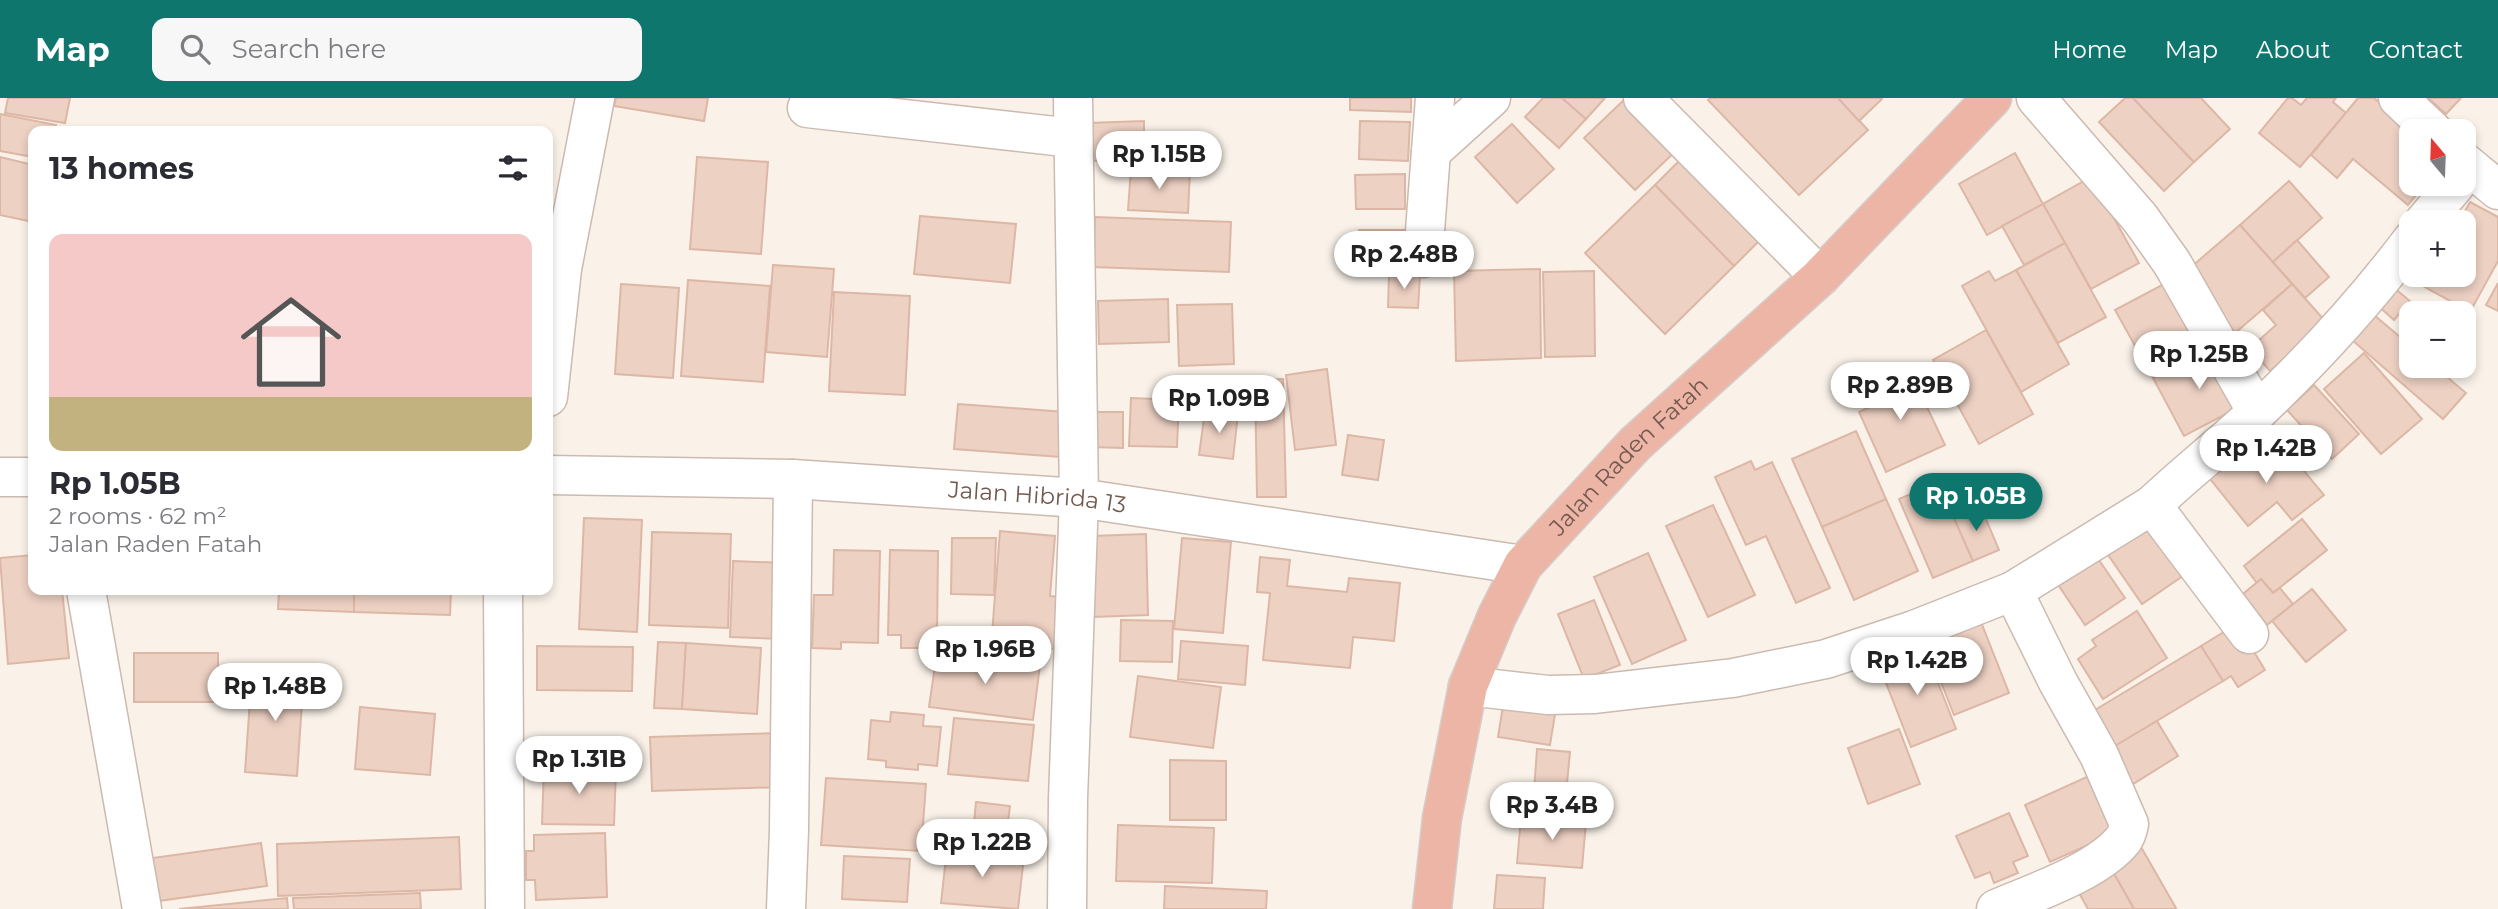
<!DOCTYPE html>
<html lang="en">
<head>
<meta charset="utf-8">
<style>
	body { margin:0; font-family:Montserrat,sans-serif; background:#f7f7f7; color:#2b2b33; height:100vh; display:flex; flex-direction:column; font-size:26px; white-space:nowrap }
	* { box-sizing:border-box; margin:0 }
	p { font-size:23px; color:#7c7c81 }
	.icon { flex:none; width:38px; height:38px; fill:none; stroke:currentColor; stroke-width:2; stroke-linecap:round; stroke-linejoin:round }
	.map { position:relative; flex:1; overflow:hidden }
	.side { position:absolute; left:28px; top:28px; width:525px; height:469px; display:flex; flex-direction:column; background:#fff; border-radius:14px; box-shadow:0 4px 10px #0003 }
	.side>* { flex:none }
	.needle { width:46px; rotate:341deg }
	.tools { position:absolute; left:2399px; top:21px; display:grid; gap:14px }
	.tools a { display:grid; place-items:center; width:77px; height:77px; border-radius:14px; background:#fff; box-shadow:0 4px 10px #0003; font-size:35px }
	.price { position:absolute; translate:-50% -60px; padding:0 16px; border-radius:24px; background:#fff; color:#222; font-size:23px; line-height:46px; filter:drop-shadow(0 2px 4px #0008) }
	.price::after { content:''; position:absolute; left:50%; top:42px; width:21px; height:16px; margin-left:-10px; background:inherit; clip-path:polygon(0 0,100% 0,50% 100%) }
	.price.current { background:#0f766e; color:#fff }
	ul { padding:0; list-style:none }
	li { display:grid; align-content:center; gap:14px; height:371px; padding:0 21px }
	li span { display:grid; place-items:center; height:217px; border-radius:14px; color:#555 }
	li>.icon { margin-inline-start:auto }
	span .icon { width:126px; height:126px; fill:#fffc; stroke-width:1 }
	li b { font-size:30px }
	h2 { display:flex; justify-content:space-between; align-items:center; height:84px; padding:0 21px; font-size:30px }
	header { display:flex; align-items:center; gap:42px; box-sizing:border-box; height:98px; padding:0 35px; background:#0f766e; color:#fff }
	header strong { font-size:33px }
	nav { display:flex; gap:38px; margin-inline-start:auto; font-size:24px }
	.search { width:490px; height:63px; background:#f7f7f7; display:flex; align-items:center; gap:18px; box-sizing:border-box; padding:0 24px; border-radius:14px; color:#7c7c81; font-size:26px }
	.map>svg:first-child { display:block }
	.building { fill:#edd1c3; stroke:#ddb7a5; stroke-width:2 }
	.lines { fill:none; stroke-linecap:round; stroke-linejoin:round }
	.minor-casing { stroke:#cbbab0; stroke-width:41 }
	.highway-casing { stroke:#d5cdca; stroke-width:41 }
	.minor { stroke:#fff; stroke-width:38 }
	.highway { stroke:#edb5a6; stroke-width:38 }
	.labels { text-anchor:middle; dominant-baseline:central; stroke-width:7; stroke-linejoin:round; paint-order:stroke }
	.street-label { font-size:23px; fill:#72594f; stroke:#fdf6ef }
</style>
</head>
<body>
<header>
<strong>Map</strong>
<div class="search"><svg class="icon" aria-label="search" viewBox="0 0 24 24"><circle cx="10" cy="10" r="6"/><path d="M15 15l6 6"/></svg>Search here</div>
<nav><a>Home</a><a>Map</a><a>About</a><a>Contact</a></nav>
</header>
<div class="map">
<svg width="2498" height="811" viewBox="0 0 2498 811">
	<rect width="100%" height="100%" fill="#faf2e9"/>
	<g class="building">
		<path d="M8,0h62l-5,25 -60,-10z"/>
		<path d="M616,0h92l-4,23 -90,-15z"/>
		<path d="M1350,0h61v14l-61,-2z"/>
		<path d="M1543,0h19l24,21 -27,29 -34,-31z"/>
		<path d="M1562,0h43l-19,21z"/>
		<path d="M1626,0l57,46 -48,46 -51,-52z"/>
		<path d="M1710,0h128l30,32 -69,65 -91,-95z"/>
		<path d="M1838,0h43l1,1 -23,22z"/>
		<path d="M2125,0h8l61,64 -30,29 -65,-69z"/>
		<path d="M2133,0h68l29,31 -36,33z"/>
		<path d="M2288,0h4l9,7 6,-7h29l-3,4 13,11 -46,54 -41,-34z"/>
		<path d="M2358,0h16l40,33h-2v53h13l-17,21 -55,-46 -16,19 -26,-23z"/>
		<path d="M2428,0h33l-15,16z"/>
		<path d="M0,16l56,11 -2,6h-21v26l-33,-6z"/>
		<path d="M1144,23v39l-55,1 -1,-38z"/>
		<path d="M1360,23l50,1 -2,39 -49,-2z"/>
		<path d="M1512,26l42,45 -37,34 -42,-46z"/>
		<path d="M2015,55l28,51 -56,31 -28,-51z"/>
		<path d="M0,59l33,8v57l-33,-7z"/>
		<path d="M697,59l71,5 -7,92 -71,-5z"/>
		<path d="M1680,62l80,80 -26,26 -79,-81z"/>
		<path d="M1131,70l59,3 -2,42 -60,-3z"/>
		<path d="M1405,76v35h-49l-1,-34z"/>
		<path d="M2091,79l48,86 -48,26 -48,-85z"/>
		<path d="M2289,83l33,37 -49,44 -33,-37z"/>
		<path d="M1655,87l79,81 -69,68 -80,-81z"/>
		<path d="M2470,104l28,15v44l-28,51 -47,-26 6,-11h35v-53h-5z"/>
		<path d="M2043,106l22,39 -41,22 -22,-39z"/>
		<path d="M920,118l96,8 -6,59 -96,-9z"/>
		<path d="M1095,119l136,5 -2,50 -136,-5z"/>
		<path d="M2240,127l52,59 -57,49 -52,-59z"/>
		<path d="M1359,132h49v36l-49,1z"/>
		<path d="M2297,142l32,37 -24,21 -32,-36z"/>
		<path d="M2065,145l41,74 -48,26 -42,-73z"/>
		<path d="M773,167l61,4 -7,88 -61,-5z"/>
		<path d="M1540,171l1,89 -85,3 -2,-90z"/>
		<path d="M2016,172l53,94 -48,28 -59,-106 27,-15 6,10z"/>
		<path d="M1594,173l1,85 -50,1 -2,-85z"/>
		<path d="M1389,176l31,1 -2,33 -30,-1z"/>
		<path d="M2177,179l37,68 -61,33 -38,-68z"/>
		<path d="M688,182l82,6 -7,96 -82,-6z"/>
		<path d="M2498,185v28l-12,-6z"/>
		<path d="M621,186l58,4 -6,90 -58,-4z"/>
		<path d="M2292,186l34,38 -56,49 -20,-23 26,-23 -13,-15z"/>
		<path d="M2392,188l18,15 -16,19 -18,-16z"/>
		<path d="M834,194l76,4 -5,99 -76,-4z"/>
		<path d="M1168,201l1,43 -70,2 -1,-43z"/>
		<path d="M1232,206l2,60 -55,2 -2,-61z"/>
		<path d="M2374,217l38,32v19h22l32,27 -23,26 -91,-79z"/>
		<path d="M1986,232l47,84 -54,30 -46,-84z"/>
		<path d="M2214,247l31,59 -61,32 -31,-58z"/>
		<path d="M2364,255l58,66 -41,35 -57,-65z"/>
		<path d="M1327,271l9,76 -41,5 -9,-75z"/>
		<path d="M1909,271l36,76 -59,27 -27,-60 17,-8 -7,-17z"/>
		<path d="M1283,281l3,118h-29l-2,-117z"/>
		<path d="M2314,287l45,49 -27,25 -45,-49z"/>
		<path d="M1131,300l48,2 -2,47 -48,-1z"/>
		<path d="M958,306l107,8 -4,45 -107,-8z"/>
		<path d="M1205,313l33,3 -5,45 -34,-4z"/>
		<path d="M1090,314h33v36l-33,-1z"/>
		<path d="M1856,333l30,68 -64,28 -30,-68z"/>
		<path d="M1348,337l36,5 -6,40 -36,-5z"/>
		<path d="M2255,345l20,23 15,-12 34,41 -32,25 -15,-18 -29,24 -38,-47z"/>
		<path d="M1751,363l4,9 17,-8 58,126 -34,15 -30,-67 -20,9 -31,-68z"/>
		<path d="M1968,381l12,26 -27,11 -11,-26z"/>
		<path d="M1939,384l34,79 -40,17 -34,-79z"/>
		<path d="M1886,401l32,72 -64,29 -32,-73z"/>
		<path d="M1713,407l42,90 -47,22 -42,-91z"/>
		<path d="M1980,407l19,45 -26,11 -20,-45z"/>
		<path d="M2155,416l38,55 -51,35 -38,-55z"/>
		<path d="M584,420l58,2 -5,112 -58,-3z"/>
		<path d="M2302,421l25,31 -54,43 -12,-14 -4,4 -13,-17z"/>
		<path d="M1000,433l55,5 -5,60 24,2 -4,52 -31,-2 1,-10 -48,-4z"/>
		<path d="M652,434l79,2 -3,94 -79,-3z"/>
		<path d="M1146,436l2,81 -55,2 -2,-81z"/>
		<path d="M952,440h44l-2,57 -43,-1z"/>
		<path d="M1182,440l49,4 -8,91 -49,-4z"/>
		<path d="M2090,449l35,51 -40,27 -34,-51z"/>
		<path d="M834,452l46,1 -2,92 -37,-1v7l-29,-1 2,-53h19z"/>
		<path d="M890,452l48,1 -1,84h-7v13h-29v-13h-13z"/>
		<path d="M1648,455l38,87 -54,24 -38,-87z"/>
		<path d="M33,457v35h29l7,68 -61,6 -8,-106z"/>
		<path d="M1260,459l30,3 -3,26 60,6 2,-14 51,5 -6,58 -41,-4 -3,31 -87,-8 7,-67 -13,-1z"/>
		<path d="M733,463l52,2 -3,76 -52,-2z"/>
		<path d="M2261,481l12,14 7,-5 13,16 -26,21 -24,-31z"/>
		<path d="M2312,491l34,41 -40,32 -34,-41z"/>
		<path d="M279,492h75v22l-76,-3z"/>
		<path d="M354,492h97l-1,25 -96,-3z"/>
		<path d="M1594,502l26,65 -36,14 -26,-65z"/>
		<path d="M2137,513l30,47 -64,41 -25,-40 18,-13 -4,-6z"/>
		<path d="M1979,519l30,76 -55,22 -30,-76z"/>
		<path d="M1121,522l52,1 -1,41 -52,-1z"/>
		<path d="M2237,526l28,46 -27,17 -7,-11 -8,5 -22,-35z"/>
		<path d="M1181,543l67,5 -3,39 -67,-6z"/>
		<path d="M658,544l28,1 -4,66 -28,-1z"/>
		<path d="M686,545l75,5 -4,66 -75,-5z"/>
		<path d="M537,548l96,1 -1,44 -95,-1z"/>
		<path d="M2201,548l22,35 -111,67 -22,-35z"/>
		<path d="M1924,549l32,82 -45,18 -32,-82z"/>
		<path d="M937,554l103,13 -7,55 -104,-13z"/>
		<rect x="134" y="555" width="84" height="49"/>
		<path d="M252,573l52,3 -7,102 -52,-4z"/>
		<path d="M1138,578l83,11 -8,61 -83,-11z"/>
		<path d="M1503,608l52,8 -5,31 -52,-8z"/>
		<path d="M360,609l75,7 -5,61 -75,-6z"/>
		<path d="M891,614l33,3 -1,11 18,1 -4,39 -19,-2v6l-32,-3v-6l-18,-2 3,-39 19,2z"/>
		<path d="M954,620l80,7 -6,56 -80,-7z"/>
		<path d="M2157,623l21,35 -53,33 -22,-36z"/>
		<path d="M1899,631l21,55 -52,20 -20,-56z"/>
		<path d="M781,635l2,54 -131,4 -2,-54z"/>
		<path d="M1537,651l33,3 -4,42 -32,-3z"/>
		<path d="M1170,662l56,1v59h-56z"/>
		<path d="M544,669l72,2 -2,56 -72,-1z"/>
		<path d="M2091,677l26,57 -67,30 -25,-57z"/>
		<path d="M826,680l100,6 -5,67 -100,-6z"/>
		<path d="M976,704l34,4 -4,30 -33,-3z"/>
		<path d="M2009,715l19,43 -15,6 5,11 -24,10 -4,-11 -15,6 -19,-42z"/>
		<path d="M1521,719l65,5 -4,46 -65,-5z"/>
		<path d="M1118,727l96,3 -2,55 -96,-2z"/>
		<path d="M605,735l2,64 -71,3 -1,-20h-9v-29h8v-16z"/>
		<path d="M459,739l2,52 -183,7 -1,-52z"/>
		<path d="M261,745l6,43 -116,16 -6,-43z"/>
		<path d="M2141,749l35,61 -2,1h-40l-25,-44z"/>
		<path d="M947,750l77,9 -6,52 -77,-6z"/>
		<path d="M844,758l66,3 -3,43 -65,-3z"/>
		<path d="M2109,767l25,44h-46l-14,-25z"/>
		<path d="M1497,777l48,3 -2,31h-49z"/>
		<path d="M1165,788l102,5 -1,18h-102z"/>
		<path d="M420,795l1,16h-127l-1,-11z"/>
		<path d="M287,800l1,11h-109z"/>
	</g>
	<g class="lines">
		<g class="minor-casing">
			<g id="minor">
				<path d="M1643,0l177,179"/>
				<path d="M2036,0l104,120 32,45 85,149"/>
				<path d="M2398,0l35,33"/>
				<path d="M807,10l266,30"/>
				<path d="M1431,54l60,-54"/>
				<path d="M2464,64l34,28"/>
				<path d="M2424,124l32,-38"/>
				<path d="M1423,160l12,-160"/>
				<path d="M548,299l14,-128 33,-171"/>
				<path id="s1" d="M548,377l245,4 286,19 444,67"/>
				<path d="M0,379h33"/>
				<path d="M86,492l56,319"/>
				<path d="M503,492l2,319"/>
				<path d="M2249,536l-97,-129c34,-32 71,-61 105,-93 56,-53 109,-111 155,-172"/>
				<path d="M1468,588l80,9 47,-1 138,-16 93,-19 88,-29 99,-39 139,-86"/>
				<path d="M786,811l3,-79 4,-351"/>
				<path d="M1067,811l1,-110 11,-301 -6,-400"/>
				<path d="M1996,811c37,-16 101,-37 127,-69 3,-4 5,-11 6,-16l-30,-69 -41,-73 -45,-91"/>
			</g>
		</g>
		<g class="highway-casing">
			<g id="highway">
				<path id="s2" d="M1432,811l10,-91 26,-132 29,-70 26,-51 112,-121 185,-167 172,-179"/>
			</g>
		</g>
		<use href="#minor" class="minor"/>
		<use href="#highway" class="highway"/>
	</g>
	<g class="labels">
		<g class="street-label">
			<text stroke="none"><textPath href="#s2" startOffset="511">Jalan Raden Fatah</textPath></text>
			<text stroke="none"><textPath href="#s1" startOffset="490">Jalan Hibrida 13</textPath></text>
		</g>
	</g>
</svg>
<div class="tools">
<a><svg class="needle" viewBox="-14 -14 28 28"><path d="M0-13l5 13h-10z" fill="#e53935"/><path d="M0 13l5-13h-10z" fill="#7c7c81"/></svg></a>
<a>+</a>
<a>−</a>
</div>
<b class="price" style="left:1159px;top:93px">Rp 1.15B</b>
<b class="price" style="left:1404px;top:193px">Rp 2.48B</b>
<b class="price" style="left:2199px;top:293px">Rp 1.25B</b>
<b class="price" style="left:1900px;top:324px">Rp 2.89B</b>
<b class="price" style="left:1219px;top:337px">Rp 1.09B</b>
<b class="price" style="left:2266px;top:387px">Rp 1.42B</b>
<b class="price current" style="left:1976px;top:435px">Rp 1.05B</b>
<b class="price" style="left:985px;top:588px">Rp 1.96B</b>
<b class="price" style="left:1917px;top:599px">Rp 1.42B</b>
<b class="price" style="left:275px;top:625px">Rp 1.48B</b>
<b class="price" style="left:579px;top:698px">Rp 1.31B</b>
<b class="price" style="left:1552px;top:744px">Rp 3.4B</b>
<b class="price" style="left:982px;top:781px">Rp 1.22B</b>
<section class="side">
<h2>13 homes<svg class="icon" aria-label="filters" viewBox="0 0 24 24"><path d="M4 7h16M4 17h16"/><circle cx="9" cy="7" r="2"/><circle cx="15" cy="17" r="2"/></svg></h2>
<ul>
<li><span style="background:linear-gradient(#f6c9c9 75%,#c2b280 0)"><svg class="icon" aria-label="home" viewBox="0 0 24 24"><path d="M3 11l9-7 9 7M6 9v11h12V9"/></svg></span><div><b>Rp 1.05B</b><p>2 rooms · 62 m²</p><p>Jalan Raden Fatah</p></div></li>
</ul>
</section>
</div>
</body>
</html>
